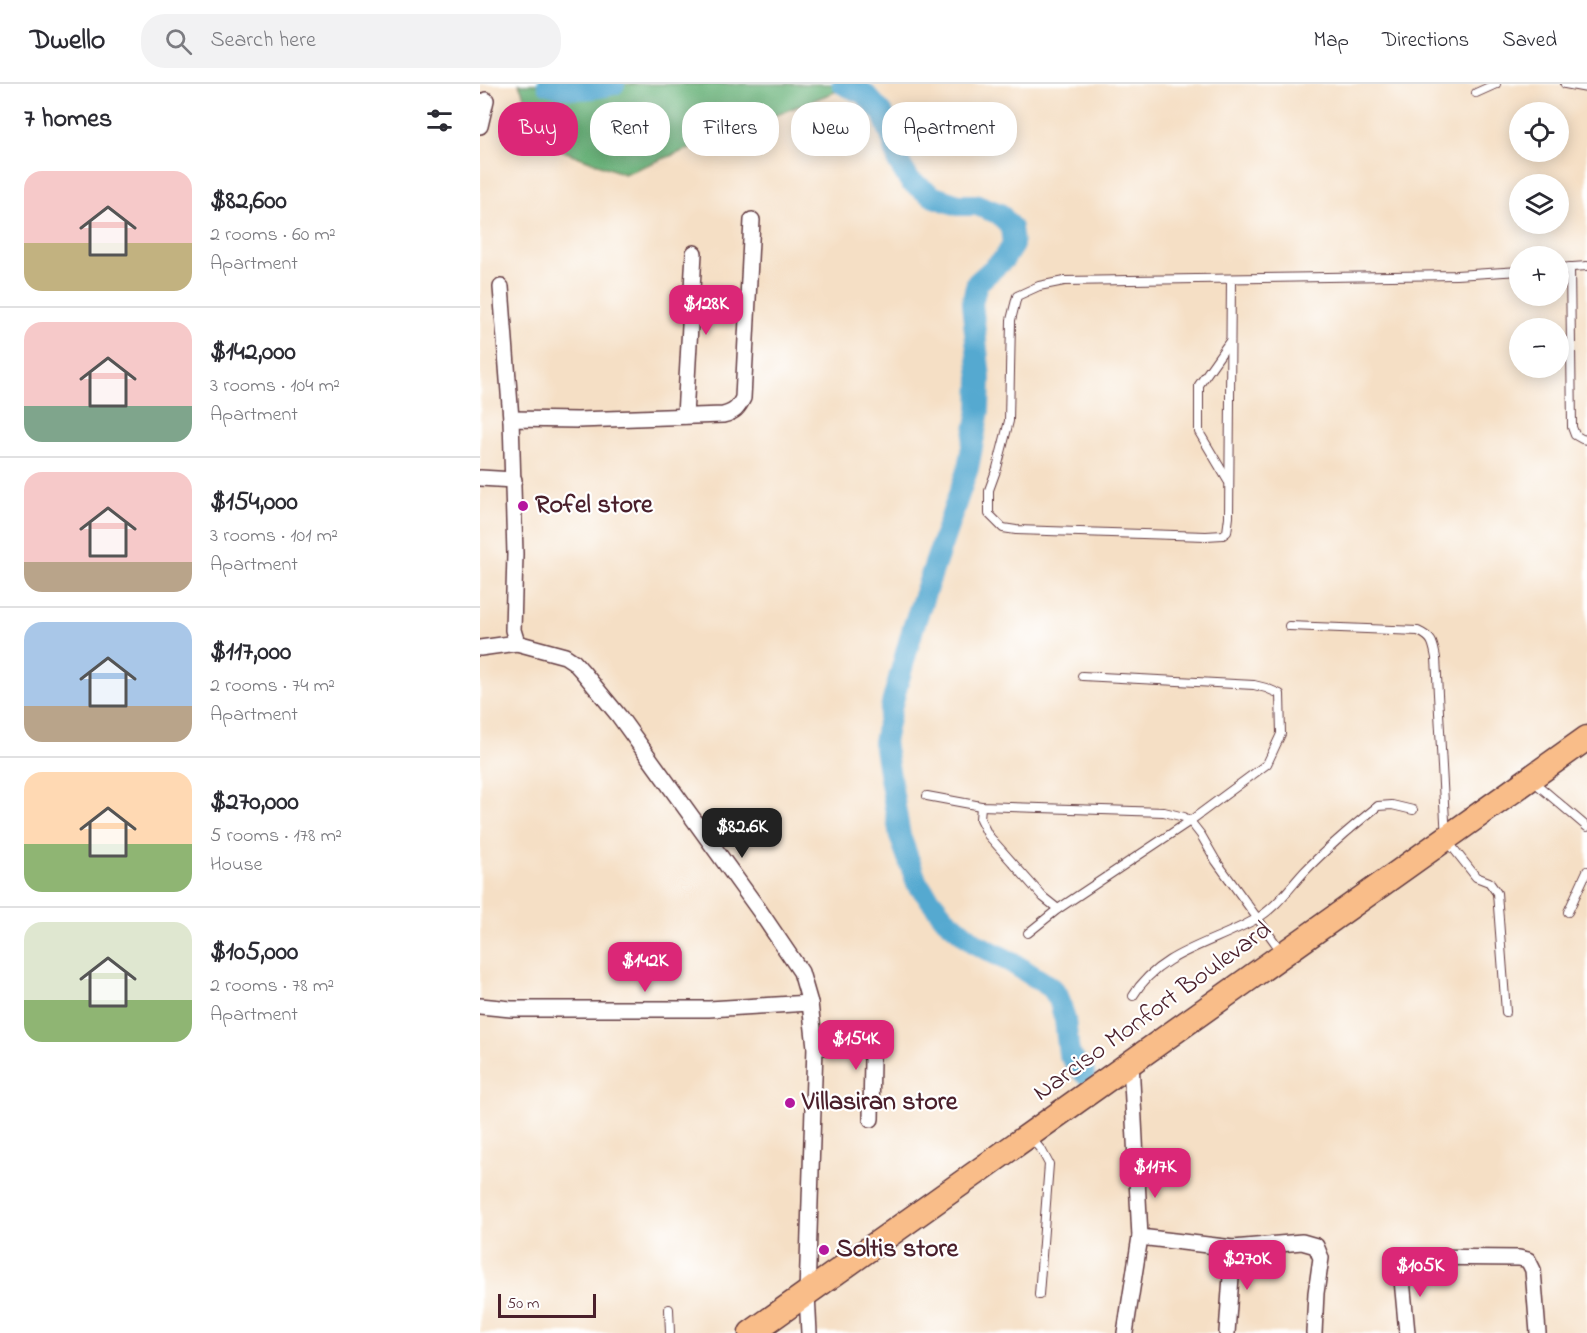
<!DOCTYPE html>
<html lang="en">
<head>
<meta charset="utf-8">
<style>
	body { margin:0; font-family:"Indie Flower",sans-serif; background:#f2f2f3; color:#2b2b33; height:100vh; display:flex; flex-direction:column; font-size:22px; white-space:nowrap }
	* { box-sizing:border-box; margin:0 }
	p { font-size:20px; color:#7c7c81 }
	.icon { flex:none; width:33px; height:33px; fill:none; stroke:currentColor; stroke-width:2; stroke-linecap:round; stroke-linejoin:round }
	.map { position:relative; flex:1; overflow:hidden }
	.details { display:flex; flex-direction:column; background:#fff; width:480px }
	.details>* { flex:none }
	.banner { position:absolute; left:18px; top:18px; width:570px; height:54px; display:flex; gap:12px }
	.tools { position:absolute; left:1029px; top:18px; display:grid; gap:12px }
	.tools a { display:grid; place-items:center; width:60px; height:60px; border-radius:50%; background:#fff; box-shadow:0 3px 15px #0003; font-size:30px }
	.scale { position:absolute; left:18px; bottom:15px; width:98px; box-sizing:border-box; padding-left:6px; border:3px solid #4a1f2b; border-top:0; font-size:16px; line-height:21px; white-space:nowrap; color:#4a1f2b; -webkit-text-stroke:4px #fff; paint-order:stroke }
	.price { position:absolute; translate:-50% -51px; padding:0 14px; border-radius:12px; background:#db2777; color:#fff; font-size:20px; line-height:39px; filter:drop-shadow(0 2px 3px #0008) }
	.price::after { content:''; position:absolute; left:50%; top:36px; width:18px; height:14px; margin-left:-9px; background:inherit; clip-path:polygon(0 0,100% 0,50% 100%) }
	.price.active { background:#222; color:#fff }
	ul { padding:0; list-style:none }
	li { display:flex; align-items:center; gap:18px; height:150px; padding:0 24px }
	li+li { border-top:2px solid #e1e1e2 }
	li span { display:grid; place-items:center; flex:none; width:168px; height:120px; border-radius:18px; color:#555 }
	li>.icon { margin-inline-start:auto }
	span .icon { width:72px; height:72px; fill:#fffc; stroke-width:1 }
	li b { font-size:26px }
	h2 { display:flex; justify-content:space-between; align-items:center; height:72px; padding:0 24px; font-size:26px }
	.chip { padding:0 21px; border-radius:24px; background:#fff; box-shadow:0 3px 15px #0003; font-size:21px; line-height:54px }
	.chip.active { background:#db2777; color:#fff }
	header { display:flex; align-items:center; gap:36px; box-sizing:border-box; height:84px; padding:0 30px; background:#fff; border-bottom:2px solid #e1e1e2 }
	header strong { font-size:28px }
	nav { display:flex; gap:33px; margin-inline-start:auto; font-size:21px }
	.search { width:420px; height:54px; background:#f2f2f3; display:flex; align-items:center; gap:15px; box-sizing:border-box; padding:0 21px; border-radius:24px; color:#7c7c81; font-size:22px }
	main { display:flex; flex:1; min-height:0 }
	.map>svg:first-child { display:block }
	.forest { fill:#6bb37a; stroke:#5a6952; stroke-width:1.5 }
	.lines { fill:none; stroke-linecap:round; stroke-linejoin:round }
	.river { stroke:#54a9d0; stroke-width:22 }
	.lane-casing { stroke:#643c42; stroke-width:10 }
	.street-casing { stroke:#643c42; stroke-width:18 }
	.primary-casing { stroke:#643c42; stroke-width:27 }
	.lane { stroke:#fff; stroke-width:8 }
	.street { stroke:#fff; stroke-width:15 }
	.primary { stroke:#f9bd89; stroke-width:24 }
	.poi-dot { fill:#b5179e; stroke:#fff; stroke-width:2 }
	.labels { text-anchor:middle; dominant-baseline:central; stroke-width:4.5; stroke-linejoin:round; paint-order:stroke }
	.poi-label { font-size:26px; font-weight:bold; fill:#4a1f2b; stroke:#fff; text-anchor:start }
	.street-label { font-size:26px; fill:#4a1f2b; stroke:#fff }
</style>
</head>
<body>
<header>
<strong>Dwello</strong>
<div class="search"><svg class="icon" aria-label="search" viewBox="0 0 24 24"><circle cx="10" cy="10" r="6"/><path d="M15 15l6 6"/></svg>Search here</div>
<nav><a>Map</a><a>Directions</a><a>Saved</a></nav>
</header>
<main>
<section class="details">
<h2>7 homes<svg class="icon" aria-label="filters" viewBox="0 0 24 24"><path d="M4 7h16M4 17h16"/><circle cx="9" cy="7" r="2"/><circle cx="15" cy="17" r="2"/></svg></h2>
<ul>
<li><span style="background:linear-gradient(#f6c9c9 60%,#c2b280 0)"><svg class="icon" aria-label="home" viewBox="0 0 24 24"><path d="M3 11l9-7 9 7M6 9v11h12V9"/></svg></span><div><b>$82,600</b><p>2 rooms · 60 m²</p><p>Apartment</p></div></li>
<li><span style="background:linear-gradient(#f6c9c9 70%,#7fa58c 0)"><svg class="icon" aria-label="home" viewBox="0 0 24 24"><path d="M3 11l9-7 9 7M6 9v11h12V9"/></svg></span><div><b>$142,000</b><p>3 rooms · 104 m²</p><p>Apartment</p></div></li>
<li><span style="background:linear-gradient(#f6c9c9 75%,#b9a48a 0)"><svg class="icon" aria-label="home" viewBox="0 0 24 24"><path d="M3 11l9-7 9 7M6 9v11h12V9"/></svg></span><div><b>$154,000</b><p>3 rooms · 101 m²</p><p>Apartment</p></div></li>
<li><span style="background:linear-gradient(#a9c7e8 70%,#b9a48a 0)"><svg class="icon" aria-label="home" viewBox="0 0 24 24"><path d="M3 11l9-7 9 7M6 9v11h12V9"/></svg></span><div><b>$117,000</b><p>2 rooms · 74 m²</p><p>Apartment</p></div></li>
<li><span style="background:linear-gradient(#ffd9b3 60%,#8fb573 0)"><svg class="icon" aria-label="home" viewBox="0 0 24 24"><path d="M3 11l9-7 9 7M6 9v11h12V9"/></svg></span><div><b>$270,000</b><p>5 rooms · 178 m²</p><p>House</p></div></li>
<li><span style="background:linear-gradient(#dfe7d0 65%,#8fb573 0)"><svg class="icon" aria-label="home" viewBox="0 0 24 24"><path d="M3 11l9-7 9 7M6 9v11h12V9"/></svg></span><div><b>$105,000</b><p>2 rooms · 78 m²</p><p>Apartment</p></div></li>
</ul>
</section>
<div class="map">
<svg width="1107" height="1249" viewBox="0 0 1107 1249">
	<rect width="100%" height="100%" fill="#fff"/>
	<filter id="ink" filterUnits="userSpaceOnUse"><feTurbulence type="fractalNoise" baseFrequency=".0167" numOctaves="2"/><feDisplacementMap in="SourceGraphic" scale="12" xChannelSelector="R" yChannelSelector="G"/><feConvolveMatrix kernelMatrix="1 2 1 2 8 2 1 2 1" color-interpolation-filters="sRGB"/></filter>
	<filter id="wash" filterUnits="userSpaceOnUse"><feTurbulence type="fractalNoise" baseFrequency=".008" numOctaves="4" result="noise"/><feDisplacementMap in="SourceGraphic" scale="24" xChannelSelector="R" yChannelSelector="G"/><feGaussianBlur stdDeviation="1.35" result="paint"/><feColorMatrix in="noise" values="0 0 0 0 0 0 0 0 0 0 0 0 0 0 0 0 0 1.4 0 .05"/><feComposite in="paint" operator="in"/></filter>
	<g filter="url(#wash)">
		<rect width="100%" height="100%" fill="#f5dfc5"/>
		<path class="forest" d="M39,0h336l-231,90 -105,-40 9,-30z"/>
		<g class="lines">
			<g class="river">
				<path d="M68,0c24,7 42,6 66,0"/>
				<path d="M363,0l22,10 18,20 10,27 6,22 11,18 24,16 24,8h19l23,9 11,14 2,17 -9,14 -27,24 -5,20 8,75 -1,32 -11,58 -55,160 -21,76 -8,38 16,94 17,47 28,35 31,26 35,18 41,26 7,11 6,21 4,34 15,19"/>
			</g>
		</g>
	</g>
	<g filter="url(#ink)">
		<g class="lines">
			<g class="lane-casing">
				<g id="lane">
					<path d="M1085,0l22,4"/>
					<path d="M996,9l20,-9"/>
					<path d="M1090,183l2,160 3,8 7,4 5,1"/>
					<path d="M1078,184l29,-2"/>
					<path d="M751,195l-2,238 -2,15 -4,3 -17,1 -190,-6 -13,-2 -14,-14v-24l8,-22 12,-47 2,-101 6,-24 22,-10 25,-5 392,-6 64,-4"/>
					<path d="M748,397l-29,-49v-47l31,-44"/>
					<path d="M809,542l129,5c15,7 15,12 18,27l10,181 30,38 13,5 8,11 9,119"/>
					<path d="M1053,697l54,46"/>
					<path d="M447,712l54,10 183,6 20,5 6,4 11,14 15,26 65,90"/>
					<path d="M501,722l-1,13 8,16 55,62 15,12"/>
					<path d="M1088,828l19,-41"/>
					<path d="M548,849l30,-24 132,-88 77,-57 14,-30 -1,-40 -14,-6 -12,-3 -172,-9"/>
					<path d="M653,912c26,-44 81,-53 123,-77 20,-11 34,-32 49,-48 22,-23 48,-45 73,-65l14,-1 21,5"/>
					<path d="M550,1053l12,14 7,13 -10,131"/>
					<path d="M189,1225l1,24"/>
				</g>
			</g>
			<g class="street-casing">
				<g id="street">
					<path d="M0,42l6,-26"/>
					<path d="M272,136l-9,178c-5,10 -8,14 -20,17l-145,5 -67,-1 4,135 -2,76 4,13 48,13 9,6 8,9 37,45 140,194 42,62 9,31 5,44 -8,247 2,39"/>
					<path d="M21,203l10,132"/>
					<path d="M205,332l9,-163"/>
					<path d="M0,394l34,2"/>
					<path d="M0,564l37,-5"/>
					<path d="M0,922l31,3h198l101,-6"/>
					<path d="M335,963h47l7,3 3,8 -1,61"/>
					<path d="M660,1153l93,11 69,-6 14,4 5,12 -5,35 -2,40"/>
					<path d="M645,1249l15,-96 -9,-175"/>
					<path d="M747,1249l6,-85"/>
					<path d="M927,1249l-6,-64 2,-8 11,-4 105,1 9,2 5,10 5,63"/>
				</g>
			</g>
			<g class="primary-casing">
				<path id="primary" d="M271,1249l836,-595"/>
			</g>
			<use href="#lane" class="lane"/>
			<use href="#street" class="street"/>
			<use href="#primary" class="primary"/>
		</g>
	</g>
	<g class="poi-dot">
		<circle cx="43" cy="422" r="6"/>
		<circle cx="310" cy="1019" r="6"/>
		<circle cx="344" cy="1166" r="6"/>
	</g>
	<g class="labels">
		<g class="poi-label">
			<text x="55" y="422">Rofel store</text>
			<text x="322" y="1019">Villasiran store</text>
			<text x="356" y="1166">Soltis store</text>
		</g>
		<g class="street-label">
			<text transform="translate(673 928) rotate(-36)">Narciso Monfort Boulevard</text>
		</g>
	</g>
</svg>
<div class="tools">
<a><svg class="icon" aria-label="locate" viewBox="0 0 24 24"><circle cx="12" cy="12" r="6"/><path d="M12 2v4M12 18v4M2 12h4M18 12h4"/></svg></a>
<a><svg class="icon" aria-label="layers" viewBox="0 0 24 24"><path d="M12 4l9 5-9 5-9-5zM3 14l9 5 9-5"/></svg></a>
<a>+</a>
<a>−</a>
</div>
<div class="scale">50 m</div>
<b class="price" style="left:226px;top:252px">$128K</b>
<b class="price active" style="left:262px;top:775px">$82.6K</b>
<b class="price" style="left:165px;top:909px">$142K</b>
<b class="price" style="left:376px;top:987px">$154K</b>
<b class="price" style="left:675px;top:1115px">$117K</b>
<b class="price" style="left:767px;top:1207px">$270K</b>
<b class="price" style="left:940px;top:1214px">$105K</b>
<div class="banner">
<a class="chip active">Buy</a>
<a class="chip">Rent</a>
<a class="chip">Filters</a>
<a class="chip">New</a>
<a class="chip">Apartment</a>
</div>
</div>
</main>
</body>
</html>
